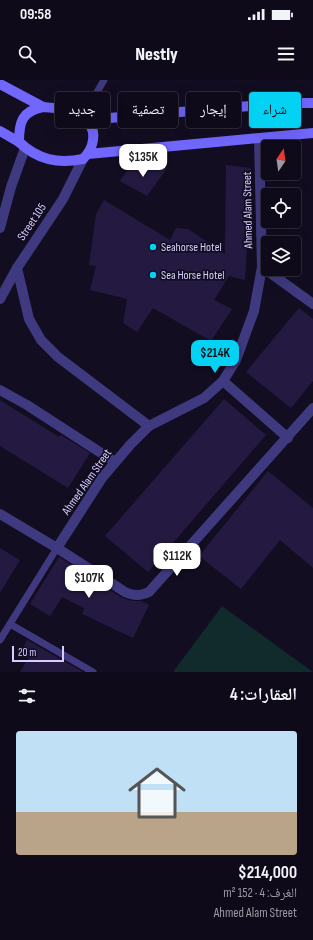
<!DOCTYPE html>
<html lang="ar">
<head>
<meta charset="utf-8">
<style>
	body { margin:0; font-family:"Sofia Sans Condensed","Noto Naskh Arabic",sans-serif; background:#171322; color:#f1f3f6; direction:rtl; height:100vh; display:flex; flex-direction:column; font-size:15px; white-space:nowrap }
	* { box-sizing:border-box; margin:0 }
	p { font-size:13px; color:#9b9aa2 }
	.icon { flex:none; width:22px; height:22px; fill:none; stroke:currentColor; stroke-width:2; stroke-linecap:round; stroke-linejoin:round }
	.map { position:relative; height:592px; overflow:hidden; direction:ltr }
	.panel { display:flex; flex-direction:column; background:#0e0a19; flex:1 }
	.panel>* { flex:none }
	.top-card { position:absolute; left:12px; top:12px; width:289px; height:36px; direction:rtl; display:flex; gap:8px }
	.needle { width:26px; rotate:13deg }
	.buttons { position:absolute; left:261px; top:60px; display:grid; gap:8px }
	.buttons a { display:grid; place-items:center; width:40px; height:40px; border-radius:4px; background:#0e0a19; box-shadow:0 4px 16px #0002,0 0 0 1px #2e2b38; font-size:20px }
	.scale { position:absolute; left:12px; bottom:10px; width:52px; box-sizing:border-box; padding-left:4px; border:2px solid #d6cefe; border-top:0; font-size:11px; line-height:14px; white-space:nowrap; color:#d6cefe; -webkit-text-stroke:3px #120d21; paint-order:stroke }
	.price { position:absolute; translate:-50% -34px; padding:0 9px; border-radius:8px; background:#fff; color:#222; font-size:13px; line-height:26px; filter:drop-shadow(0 1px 2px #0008) }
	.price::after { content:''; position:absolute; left:50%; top:24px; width:12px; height:9px; margin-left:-6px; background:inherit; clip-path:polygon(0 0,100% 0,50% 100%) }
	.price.on { background:#04d2f4; color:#111 }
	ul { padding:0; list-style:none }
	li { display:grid; align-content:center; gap:8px; height:212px; padding:0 16px }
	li+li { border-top:1px solid #2e2b38 }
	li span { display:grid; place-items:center; height:124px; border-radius:4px; color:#555 }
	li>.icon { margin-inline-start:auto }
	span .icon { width:72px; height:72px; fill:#fffc; stroke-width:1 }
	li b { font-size:17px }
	h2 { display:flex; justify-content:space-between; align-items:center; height:48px; padding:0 16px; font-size:17px }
	.pill { padding:0 14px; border-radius:4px; background:#0e0a19; box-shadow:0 4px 16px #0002,0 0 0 1px #2e2b38; font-size:14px; line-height:36px }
	.pill.on { background:#04d2f4; color:#111 }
	.status { display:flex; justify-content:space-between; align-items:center; height:28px; padding:0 20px; background:#0e0a19; direction:ltr }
	.status svg { height:11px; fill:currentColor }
	header { display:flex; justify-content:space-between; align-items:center; height:52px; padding:0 16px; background:#0e0a19; font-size:18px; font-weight:800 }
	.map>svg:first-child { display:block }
	.green { fill:#112a2b }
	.building { fill:#241a41 }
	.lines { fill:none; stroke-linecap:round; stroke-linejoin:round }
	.service { stroke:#3f397f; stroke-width:7 }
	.minor { stroke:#3f397f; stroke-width:10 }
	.tertiary { stroke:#3f397f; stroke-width:10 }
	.secondary { stroke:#7167fc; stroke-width:10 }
	.poi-dot { fill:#04d2f4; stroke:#120d21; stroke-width:1.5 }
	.labels { text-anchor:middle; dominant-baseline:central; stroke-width:3.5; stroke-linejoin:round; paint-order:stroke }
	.street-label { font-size:12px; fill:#d6cefe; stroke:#120d21 }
	.poi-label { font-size:12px; fill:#d6cefe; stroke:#120d21; text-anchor:start }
</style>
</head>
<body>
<div class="status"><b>09:58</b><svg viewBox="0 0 49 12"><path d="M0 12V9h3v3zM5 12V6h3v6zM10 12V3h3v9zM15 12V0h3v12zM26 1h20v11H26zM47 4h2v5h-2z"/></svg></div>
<header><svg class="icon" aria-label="menu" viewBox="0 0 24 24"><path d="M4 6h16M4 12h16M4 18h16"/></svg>Nestly<svg class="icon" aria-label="search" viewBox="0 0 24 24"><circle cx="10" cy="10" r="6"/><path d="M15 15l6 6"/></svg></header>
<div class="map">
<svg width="313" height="592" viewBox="0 0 313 592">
	<rect width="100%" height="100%" fill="#120d21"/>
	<path class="green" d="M222,526l91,66h-140z"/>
	<g class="building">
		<path d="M131,85l37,2 -21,29 -27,-15z"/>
		<path d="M226,85l25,3 -6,112 -16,-4 -15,24 18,9 -21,32 -58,-33 -16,24 -14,-9 4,-24 -37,-9 6,-24 -7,-1 7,-51 8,-14 66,40 6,-12 12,1 37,25z"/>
		<path d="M299,228l14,11v62l-22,27 -45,-36z"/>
		<path d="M224,319l42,36 -118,137 -43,-36z"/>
		<path d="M0,320l59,37 2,-2 29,18 -22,35 -68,-42z"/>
		<path d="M268,391l45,37v60l-33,-28 -39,49 -42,-33z"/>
		<path d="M0,468l20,12 -20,33z"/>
		<path d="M59,477l63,41 11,3h8l8,4 -16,33 -51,-24 2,-6 -22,-11 -12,19 -20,-12z"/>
		<path d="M27,560l56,32h-63l9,-15 -9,-5z"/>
	</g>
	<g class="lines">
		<g class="service">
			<path d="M82,38l22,-38"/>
			<path d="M10,544l83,48"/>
			<path d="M0,560l57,-92"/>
		</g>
		<g class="minor">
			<path d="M262,187l51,37"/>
			<path d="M17,188l12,51 12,21 17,17 91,69"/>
			<path d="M223,301l65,57"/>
			<path d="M0,310l27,15 88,57"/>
			<path d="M0,434l57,34 68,44c9,4 15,4 24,0l164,-184"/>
			<path d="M57,468l45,-70 28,-33 19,-19 55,-28 19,-17 13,-21 18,-49 8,-44 -3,-129"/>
		</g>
		<g class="tertiary">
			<path d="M0,148l11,-41 14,-39"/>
			<path d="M0,219l17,-31 46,-69 20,-40"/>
		</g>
		<g class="secondary">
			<path d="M0,4l43,23"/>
			<path d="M43,27c19,1 54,7 50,33 -1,8 -4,13 -10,19 -25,5 -45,1 -64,-17 0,-20 3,-31 24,-35z"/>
			<path d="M86,40l198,-17h29"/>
			<path d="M0,51l19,11"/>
			<path d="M88,74l225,-21"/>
		</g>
	</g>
	<g class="poi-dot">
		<circle cx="153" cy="167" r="4"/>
		<circle cx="153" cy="195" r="4"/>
	</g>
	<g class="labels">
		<g class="street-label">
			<text transform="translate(248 130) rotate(-91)">Ahmed Alam Street</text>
			<text transform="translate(32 142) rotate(-56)">Street 105</text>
			<text transform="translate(87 402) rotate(-55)">Ahmed Alam Street</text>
		</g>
		<g class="poi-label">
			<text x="161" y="167">Seahorse Hotel</text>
			<text x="161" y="195">Sea Horse Hotel</text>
		</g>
	</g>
</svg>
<div class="buttons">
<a><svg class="needle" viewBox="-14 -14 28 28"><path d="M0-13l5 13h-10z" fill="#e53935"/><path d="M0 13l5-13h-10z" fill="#9b9aa2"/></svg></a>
<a><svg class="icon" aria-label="locate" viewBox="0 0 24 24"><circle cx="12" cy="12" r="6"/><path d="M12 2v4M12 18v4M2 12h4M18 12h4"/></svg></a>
<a><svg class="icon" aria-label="layers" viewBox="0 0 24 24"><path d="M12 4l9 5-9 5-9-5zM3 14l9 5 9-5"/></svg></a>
</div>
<div class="scale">20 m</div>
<b class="price" style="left:143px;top:98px">$135K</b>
<b class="price on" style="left:215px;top:294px">$214K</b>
<b class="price" style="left:177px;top:497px">$112K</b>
<b class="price" style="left:89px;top:519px">$107K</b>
<div class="top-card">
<a class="pill on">شراء</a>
<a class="pill">إيجار</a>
<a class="pill">تصفية</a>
<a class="pill">جديد</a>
</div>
</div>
<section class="panel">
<h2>العقارات: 4<svg class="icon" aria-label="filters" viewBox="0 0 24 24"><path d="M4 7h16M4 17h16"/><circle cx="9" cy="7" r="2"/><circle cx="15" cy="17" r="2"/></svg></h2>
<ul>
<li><span style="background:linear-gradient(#bfe0f5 65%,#b9a48a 0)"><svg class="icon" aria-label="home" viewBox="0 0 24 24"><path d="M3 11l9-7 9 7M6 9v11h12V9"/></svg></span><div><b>$214,000</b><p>الغرف: 4 · 152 m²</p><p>Ahmed Alam Street</p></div></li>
</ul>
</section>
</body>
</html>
